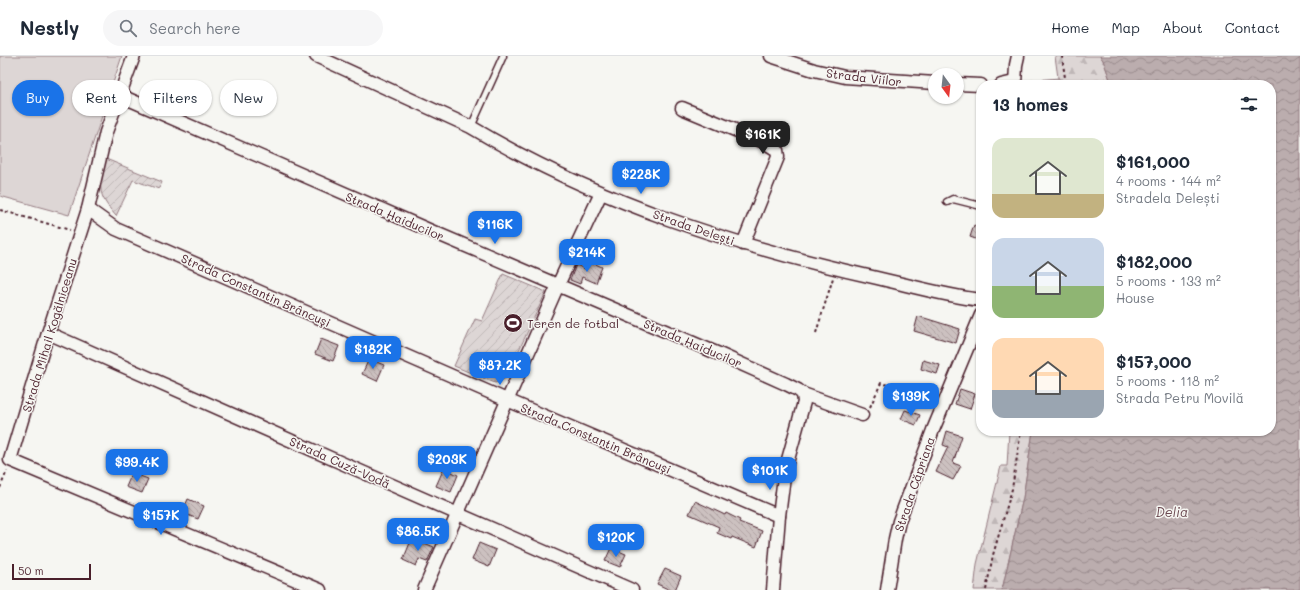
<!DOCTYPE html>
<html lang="en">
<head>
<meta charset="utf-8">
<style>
	body { margin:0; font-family:Mali,sans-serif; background:#f6f6f7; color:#1f2937; height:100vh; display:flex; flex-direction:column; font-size:15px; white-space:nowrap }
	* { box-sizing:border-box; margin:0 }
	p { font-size:13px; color:#747a83 }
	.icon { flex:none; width:22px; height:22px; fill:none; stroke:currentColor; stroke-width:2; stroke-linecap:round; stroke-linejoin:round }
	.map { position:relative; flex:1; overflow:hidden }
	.panel { position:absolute; left:976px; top:24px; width:300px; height:356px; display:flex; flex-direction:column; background:#fff; border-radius:16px; box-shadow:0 1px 3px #0004 }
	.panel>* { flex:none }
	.hud { position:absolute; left:12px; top:24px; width:380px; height:36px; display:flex; gap:8px }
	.needle { width:26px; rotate:165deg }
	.buttons { position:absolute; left:928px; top:12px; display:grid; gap:8px }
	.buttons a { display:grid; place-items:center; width:36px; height:36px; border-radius:50%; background:#fff; box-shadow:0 1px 3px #0004; font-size:20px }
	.scale { position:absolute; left:12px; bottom:10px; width:79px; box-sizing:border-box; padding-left:4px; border:2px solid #4a1f2b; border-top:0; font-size:11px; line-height:14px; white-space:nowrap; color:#4a1f2b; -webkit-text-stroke:3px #f6f6f2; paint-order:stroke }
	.price { position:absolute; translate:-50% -34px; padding:0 9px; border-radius:8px; background:#1a73e8; color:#fff; font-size:13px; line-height:26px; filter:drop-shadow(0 1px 2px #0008) }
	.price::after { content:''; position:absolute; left:50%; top:24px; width:12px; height:9px; margin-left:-6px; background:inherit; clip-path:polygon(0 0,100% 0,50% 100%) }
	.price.active { background:#222; color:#fff }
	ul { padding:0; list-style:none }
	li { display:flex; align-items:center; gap:12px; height:100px; padding:0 16px }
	li span { display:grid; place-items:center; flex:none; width:112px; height:80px; border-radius:12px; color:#555 }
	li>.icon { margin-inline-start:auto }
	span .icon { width:48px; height:48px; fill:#fffc; stroke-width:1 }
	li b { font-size:17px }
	h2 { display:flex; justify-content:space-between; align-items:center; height:48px; padding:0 16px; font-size:17px }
	.chip { padding:0 14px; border-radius:18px; background:#fff; box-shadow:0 1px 3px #0004; font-size:14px; line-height:36px }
	.chip.active { background:#1a73e8; color:#fff }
	header { display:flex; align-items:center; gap:24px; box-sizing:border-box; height:56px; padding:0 20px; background:#fff; border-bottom:1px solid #e0e1e3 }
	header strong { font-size:19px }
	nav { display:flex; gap:22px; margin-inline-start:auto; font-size:14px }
	.search { width:280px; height:36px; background:#f6f6f7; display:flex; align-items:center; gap:10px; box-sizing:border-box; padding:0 14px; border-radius:22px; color:#747a83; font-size:15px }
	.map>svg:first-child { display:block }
	.grass { fill:#ddd6d5; stroke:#947a80 }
	.forest { fill:url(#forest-firs); stroke:#947a80 }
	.garden { fill:url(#garden-furrows); stroke:#947a80 }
	.water { fill:url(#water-waves); stroke:#8e747a }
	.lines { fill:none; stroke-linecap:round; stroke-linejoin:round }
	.stream { stroke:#8e747a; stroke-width:3 }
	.building { fill:url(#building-back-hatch); stroke:#4a1f2b }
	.service-casing { stroke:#4a1f2b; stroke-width:9 }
	.minor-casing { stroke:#4a1f2b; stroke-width:15 }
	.path { stroke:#4a1f2b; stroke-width:2; stroke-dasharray:3 3; stroke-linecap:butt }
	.service { stroke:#f6f6f2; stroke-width:6 }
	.minor { stroke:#f6f6f2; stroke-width:12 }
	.labels { text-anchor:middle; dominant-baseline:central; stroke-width:3; stroke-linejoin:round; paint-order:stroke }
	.street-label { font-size:12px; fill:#4a1f2b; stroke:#f6f6f2 }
	.poi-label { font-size:12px; fill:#4a1f2b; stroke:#f6f6f2; text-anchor:start }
	.water-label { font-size:13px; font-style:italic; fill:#6c4a52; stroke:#f6f6f2 }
</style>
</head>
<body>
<header>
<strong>Nestly</strong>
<div class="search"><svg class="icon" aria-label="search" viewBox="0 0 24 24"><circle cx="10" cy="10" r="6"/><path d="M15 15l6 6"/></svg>Search here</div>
<nav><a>Home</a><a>Map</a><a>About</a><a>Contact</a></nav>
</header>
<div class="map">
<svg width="1300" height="534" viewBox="0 0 1300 534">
	<defs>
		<pattern id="forest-firs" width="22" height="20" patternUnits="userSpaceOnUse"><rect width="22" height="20" fill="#ddd6d5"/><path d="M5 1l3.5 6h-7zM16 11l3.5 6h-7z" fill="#bfb7b7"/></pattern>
		<pattern id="garden-furrows" width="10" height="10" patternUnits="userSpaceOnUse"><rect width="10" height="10" fill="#ddd6d5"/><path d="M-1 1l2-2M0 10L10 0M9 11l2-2" fill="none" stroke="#bfb7b7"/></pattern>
		<pattern id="water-waves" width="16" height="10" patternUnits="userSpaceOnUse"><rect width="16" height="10" fill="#bbadae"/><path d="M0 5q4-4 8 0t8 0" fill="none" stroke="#9a8c8e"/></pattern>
		<pattern id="building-back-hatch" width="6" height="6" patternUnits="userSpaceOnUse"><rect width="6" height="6" fill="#ccc1c0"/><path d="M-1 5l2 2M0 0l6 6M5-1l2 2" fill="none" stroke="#b1a5a5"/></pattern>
	</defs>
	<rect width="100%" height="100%" fill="#f6f6f2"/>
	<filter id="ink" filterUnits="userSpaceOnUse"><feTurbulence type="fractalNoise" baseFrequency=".025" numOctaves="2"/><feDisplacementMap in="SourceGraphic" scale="8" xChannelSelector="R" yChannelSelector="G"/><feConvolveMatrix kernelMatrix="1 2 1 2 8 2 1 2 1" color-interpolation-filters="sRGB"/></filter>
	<g filter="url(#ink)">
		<path class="grass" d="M0,0h122l-53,159 -69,-19z"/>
		<g class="forest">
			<path d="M1055,0h45l3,4 9,25h-53z"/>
			<path d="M1009,375h24l-10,67 -21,92h-28l3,-26 24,-98h6z"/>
		</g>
		<g class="garden">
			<path d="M1059,22v7h-33l-1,-4z"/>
			<path d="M106,103l56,23 -3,7 -26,-9 -17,36c-21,-24 -16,-29 -10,-57z"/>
			<path d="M503,218l43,18 -40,86 -11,5 -41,-17 21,-47 7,2z"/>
		</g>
		<path class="water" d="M1100,0h200v534h-298l21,-92 10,-67h238v-346h-159l-9,-25z"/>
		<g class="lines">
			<g class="stream">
				<path d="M1073,27l41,-3"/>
				<path d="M1044,29l14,-1"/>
			</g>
		</g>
		<g class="building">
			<path d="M974,169l7,3v13l-11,-4z"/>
			<path d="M589,205l13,6 -6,16 -14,-6 -2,7 -10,-4 6,-15 9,4z"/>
			<path d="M918,260l42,13 -4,14 -42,-12z"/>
			<path d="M321,283l18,7 -6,15 -18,-7z"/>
			<path d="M369,303l15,6 -7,16 -15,-7z"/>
			<path d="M923,304l17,5 -3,9 -16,-5z"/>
			<path d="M960,333l15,5 -5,15 -15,-5z"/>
			<path d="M905,354l15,5 -4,10 -15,-6z"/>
			<path d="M947,375l15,5 -9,27 8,3 -8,14 -17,-8 12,-25 -5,-2z"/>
			<path d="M444,412l14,7 -7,17 -15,-6z"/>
			<path d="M132,417l16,6 -6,14 -16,-6z"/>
			<path d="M188,443l16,7 -6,13 -16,-6z"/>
			<path d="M695,445l30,14 1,-2 14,7 -1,2 23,9 -6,16 -24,-10 -1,2 -14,-6 2,-6 -30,-13z"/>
			<path d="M412,482l22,9 -7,15 -8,-3 -3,7 -13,-6z"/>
			<path d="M479,487l17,7 -7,17 -17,-7z"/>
			<path d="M611,492l15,6 -6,13 -15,-6z"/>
			<path d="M665,513l16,7 -6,14h-5l-13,-6z"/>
		</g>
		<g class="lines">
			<g class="service-casing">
				<g id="service">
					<path d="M471,71l32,-71"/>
					<path d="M947,146l6,-3 28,7"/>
				</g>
			</g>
			<g class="minor-casing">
				<g id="minor">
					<path d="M134,0l-28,76 -18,77 -40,124 -38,127 310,130"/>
					<path d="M316,0l155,71c125,75 266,120 406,151 35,8 69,18 104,22"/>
					<path d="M771,0l43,14 31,7 90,6"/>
					<path d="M957,28l24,1"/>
					<path d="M1001,29l13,-3"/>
					<path d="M1015,29l1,-20 2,-9"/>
					<path d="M119,39l312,136 288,123 67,30 12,6 5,4 59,21"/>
					<path d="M682,52l82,34 13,8 1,7 -35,87"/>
					<path d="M88,153l28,20 391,171 272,116"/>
					<path d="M48,277l305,135 279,122"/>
					<path d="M424,534l134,-305 43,-92"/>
					<path d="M773,534l6,-74 5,-39 3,-14 17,-61 -1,-8"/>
					<path d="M887,534l8,-51 4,-18 34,-91 48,-115"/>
				</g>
			</g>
			<g class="path">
				<path d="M1062,0l4,29"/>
				<path d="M0,154l70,20"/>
				<path d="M816,277l17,-55"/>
				<path d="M870,351l11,-24 55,16"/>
				<path d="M0,432l7,-17"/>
				<path d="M986,534l7,-35 19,-66 9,-58"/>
			</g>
			<use href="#service" class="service"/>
			<use href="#minor" class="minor"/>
		</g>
	</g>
	<defs>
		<g id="stadium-disc" transform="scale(1)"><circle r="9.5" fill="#4a1f2b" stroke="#f6f6f2"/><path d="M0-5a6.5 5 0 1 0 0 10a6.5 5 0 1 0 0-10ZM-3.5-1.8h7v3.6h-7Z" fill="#fff"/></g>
	</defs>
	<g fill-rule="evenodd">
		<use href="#stadium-disc" x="513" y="267"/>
	</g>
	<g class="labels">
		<g class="street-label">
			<text transform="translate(864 21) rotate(7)">Strada Viilor</text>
			<text transform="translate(395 160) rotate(23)">Strada Haiducilor</text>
			<text transform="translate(694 171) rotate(19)">Strada Delești</text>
			<text transform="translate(256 234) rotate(24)">Strada Constantin Brâncuşi</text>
			<text transform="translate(49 279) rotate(-73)">Strada Mihail Kogălniceanu</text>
			<text transform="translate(693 287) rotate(23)">Strada Haiducilor</text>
			<text transform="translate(596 382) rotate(23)">Strada Constantin Brâncuşi</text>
			<text transform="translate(340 406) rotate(24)">Strada Cuză-Vodă</text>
			<text transform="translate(914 428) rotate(-71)">Strada Căpriana</text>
		</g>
		<g class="poi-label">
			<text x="527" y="267">Teren de fotbal</text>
		</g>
		<g class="water-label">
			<text x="1172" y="455">Delia</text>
		</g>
	</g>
</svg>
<div class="buttons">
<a><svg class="needle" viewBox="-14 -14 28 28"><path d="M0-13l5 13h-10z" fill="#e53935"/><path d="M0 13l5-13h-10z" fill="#747a83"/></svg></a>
</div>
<div class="scale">50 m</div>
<b class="price active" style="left:763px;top:99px">$161K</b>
<b class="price" style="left:641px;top:139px">$228K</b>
<b class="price" style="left:495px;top:189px">$116K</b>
<b class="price" style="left:587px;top:217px">$214K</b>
<b class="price" style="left:373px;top:314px">$182K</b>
<b class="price" style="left:500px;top:330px">$87.2K</b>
<b class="price" style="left:911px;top:361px">$139K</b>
<b class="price" style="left:447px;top:424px">$203K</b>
<b class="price" style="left:137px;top:427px">$99.4K</b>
<b class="price" style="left:770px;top:435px">$101K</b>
<b class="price" style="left:161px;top:480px">$157K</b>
<b class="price" style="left:418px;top:496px">$86.5K</b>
<b class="price" style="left:616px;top:502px">$120K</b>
<div class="hud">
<a class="chip active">Buy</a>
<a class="chip">Rent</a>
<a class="chip">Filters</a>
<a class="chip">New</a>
</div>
<section class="panel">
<h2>13 homes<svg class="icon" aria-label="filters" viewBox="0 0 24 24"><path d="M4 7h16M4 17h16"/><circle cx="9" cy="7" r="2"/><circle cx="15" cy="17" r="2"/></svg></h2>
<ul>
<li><span style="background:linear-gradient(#dfe7d0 70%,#c2b280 0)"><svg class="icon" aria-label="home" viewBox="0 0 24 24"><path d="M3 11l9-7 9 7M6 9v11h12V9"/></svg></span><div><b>$161,000</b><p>4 rooms · 144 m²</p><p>Stradela Delești</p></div></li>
<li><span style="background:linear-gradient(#c9d6e8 60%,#8fb573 0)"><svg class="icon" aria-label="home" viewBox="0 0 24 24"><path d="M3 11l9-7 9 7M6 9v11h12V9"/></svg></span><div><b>$182,000</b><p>5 rooms · 133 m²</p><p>House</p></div></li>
<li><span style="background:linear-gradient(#ffd9b3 65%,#9aa5b1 0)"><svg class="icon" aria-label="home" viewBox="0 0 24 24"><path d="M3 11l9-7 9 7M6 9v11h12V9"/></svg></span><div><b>$157,000</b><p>5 rooms · 118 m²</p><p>Strada Petru Movilă</p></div></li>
</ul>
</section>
</div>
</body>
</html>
